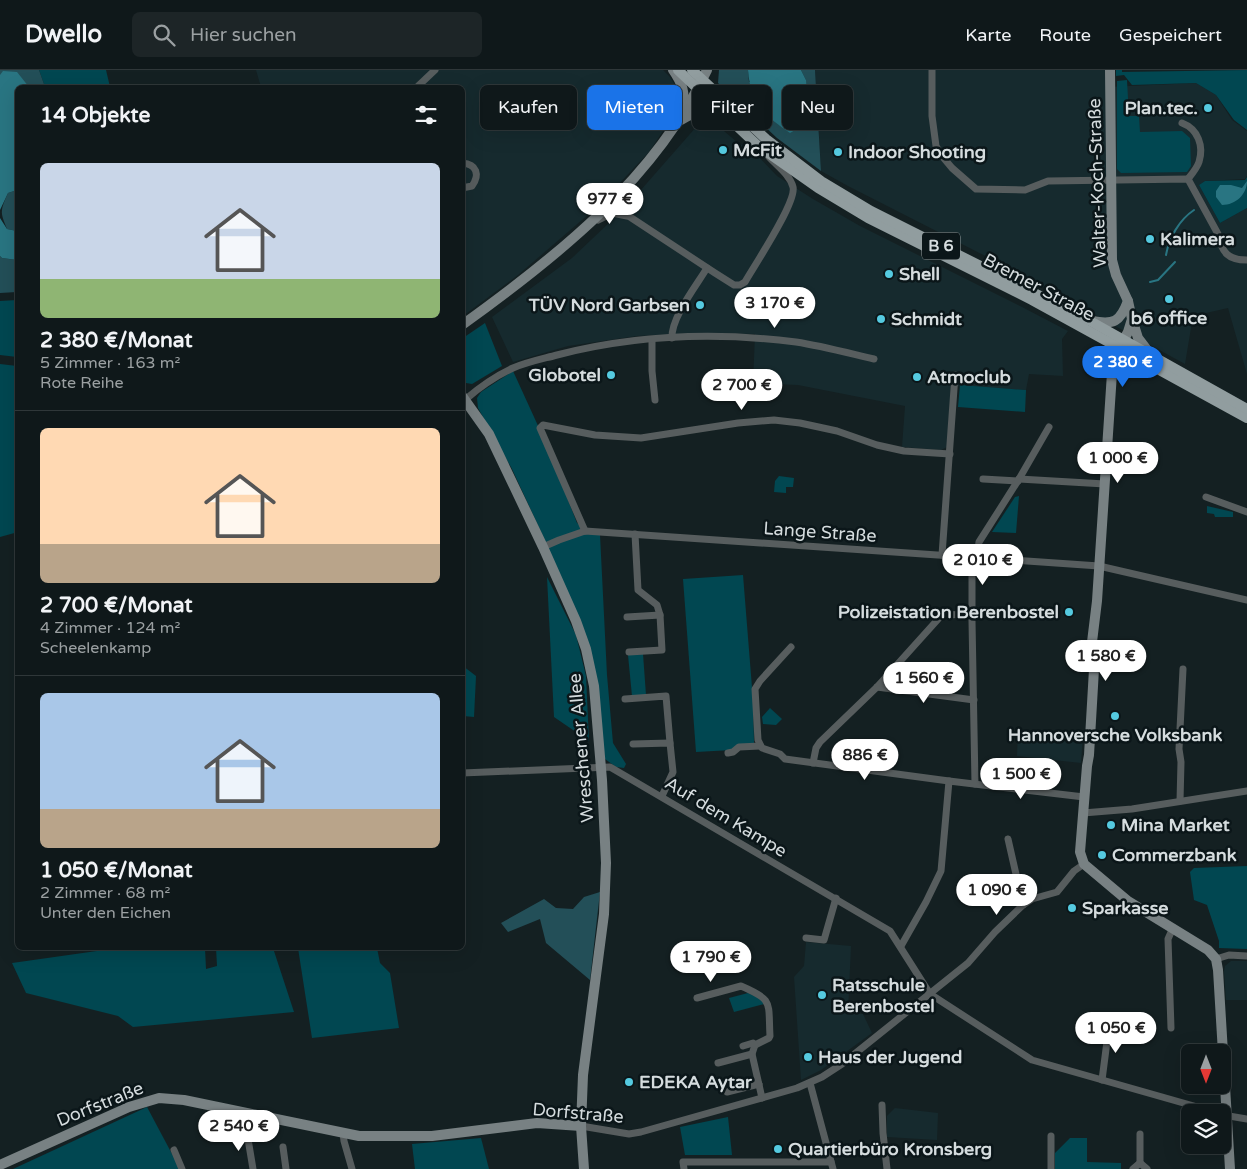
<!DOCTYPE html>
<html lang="de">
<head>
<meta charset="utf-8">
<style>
	body { margin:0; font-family:"Varela Round",sans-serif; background:#1d2527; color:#f1f3f6; height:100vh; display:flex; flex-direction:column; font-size:19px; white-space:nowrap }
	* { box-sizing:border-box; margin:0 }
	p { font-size:16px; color:#9ba0a2 }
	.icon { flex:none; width:28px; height:28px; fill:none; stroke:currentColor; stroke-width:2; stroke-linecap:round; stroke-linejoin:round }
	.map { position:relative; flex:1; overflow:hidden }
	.details { position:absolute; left:15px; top:15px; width:450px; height:865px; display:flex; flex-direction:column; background:#0f181a; border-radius:8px; box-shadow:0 5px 20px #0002,0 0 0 1px #2f3739 }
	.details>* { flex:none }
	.hud { position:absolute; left:480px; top:15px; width:475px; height:45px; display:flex; gap:10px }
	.needle { width:32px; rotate:180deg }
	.tools { position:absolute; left:1181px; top:974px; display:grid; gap:10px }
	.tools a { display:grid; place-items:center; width:50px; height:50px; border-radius:8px; background:#0f181a; box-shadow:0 5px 20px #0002,0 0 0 1px #2f3739; font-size:25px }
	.price { position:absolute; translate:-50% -42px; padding:0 11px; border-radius:18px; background:#fff; color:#222; font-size:16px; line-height:32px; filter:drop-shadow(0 1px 2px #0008) }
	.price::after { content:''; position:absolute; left:50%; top:30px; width:15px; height:11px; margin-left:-8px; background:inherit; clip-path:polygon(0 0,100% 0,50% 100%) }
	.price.active { background:#1a73e8; color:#fff }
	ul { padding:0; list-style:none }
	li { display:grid; align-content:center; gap:10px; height:265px; padding:0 25px }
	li+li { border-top:1px solid #2f3739 }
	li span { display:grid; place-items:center; height:155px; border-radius:8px; color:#555 }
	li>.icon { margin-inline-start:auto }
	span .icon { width:90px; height:90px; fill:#fffc; stroke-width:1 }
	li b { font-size:21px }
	h2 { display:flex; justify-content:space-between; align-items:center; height:60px; padding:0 25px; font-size:21px }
	.pill { padding:0 18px; border-radius:8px; background:#0f181a; box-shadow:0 5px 20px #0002,0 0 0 1px #2f3739; font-size:18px; line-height:45px }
	.pill.active { background:#1a73e8; color:#fff }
	header { display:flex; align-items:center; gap:30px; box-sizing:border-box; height:70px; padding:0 25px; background:#0f181a; border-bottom:1px solid #2f3739 }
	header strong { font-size:24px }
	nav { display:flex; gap:28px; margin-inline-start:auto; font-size:18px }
	.search { width:350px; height:45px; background:#1d2527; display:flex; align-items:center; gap:12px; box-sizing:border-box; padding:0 18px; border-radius:8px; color:#9ba0a2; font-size:19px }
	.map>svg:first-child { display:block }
	.built { fill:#162a2e }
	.green { fill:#014751 }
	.forest { fill:#234f58 }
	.water { fill:#297582 }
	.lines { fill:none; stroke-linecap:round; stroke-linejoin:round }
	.stream { stroke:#297582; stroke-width:2 }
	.street { stroke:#575d5e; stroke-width:7 }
	.secondary { stroke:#788183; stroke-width:10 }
	.primary { stroke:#919d9f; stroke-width:10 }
	.poi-dot { fill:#55cae0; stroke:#0b1619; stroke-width:2 }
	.labels { text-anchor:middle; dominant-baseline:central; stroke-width:5; stroke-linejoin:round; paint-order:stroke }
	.shield { fill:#0b1619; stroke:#98a1a3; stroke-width:1 }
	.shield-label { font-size:16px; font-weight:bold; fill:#d5dcde }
	.poi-label { font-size:18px; font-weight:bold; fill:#d5dcde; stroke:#0b1619; text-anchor:start }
	.street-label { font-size:18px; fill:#d5dcde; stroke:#0b1619 }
</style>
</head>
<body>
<header>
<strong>Dwello</strong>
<div class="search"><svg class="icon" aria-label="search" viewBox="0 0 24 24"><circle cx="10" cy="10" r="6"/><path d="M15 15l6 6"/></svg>Hier suchen</div>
<nav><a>Karte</a><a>Route</a><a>Gespeichert</a></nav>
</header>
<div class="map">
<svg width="1247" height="1099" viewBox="0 0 1247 1099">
	<rect width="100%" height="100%" fill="#142022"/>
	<g class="built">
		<path d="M256,0h407l7,7 8,13 -1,20 -28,42 -52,55 -79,68 -55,41 -1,-228 -201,-1z"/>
		<path d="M815,0h292v17l89,-4 20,12 16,25 15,11v45l-2,3 -40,2 -6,4 21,38 27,-15v166l-19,-66 -35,8 -8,48 -180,-98 -157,-80 -27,-15z"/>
		<path d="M711,53l7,3 19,16 19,12 21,22 36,23 47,27 162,81 46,24 -6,8 1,37 -34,-2 -3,16 -75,-4 -4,61 -6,3 -39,-3 3,-41 -107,-21 -45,-2 2,-49 -56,-1 -62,3 -69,10 -55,16 -21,-45 80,-59 39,-37 29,-30 57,-65z"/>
		<path d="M1018,662l65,4 -2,27 -64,-7z"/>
		<path d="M806,872l45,4 -3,67 15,1 9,19 -51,37 -20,10 -7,-103 10,-11z"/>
		<path d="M1231,891h16v39h-21l-2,-29 1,-5z"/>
		<path d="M895,1038l43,5 -1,27 -50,-3v-21z"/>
	</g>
	<g class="green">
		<path d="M39,0h67l4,17h-65z"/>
		<path d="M1116,0h6v2l125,-2v60l-13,-10 -18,-25 -20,-12 -64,2 -8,-10 -8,1z"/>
		<path d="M1127,10l2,36h10l1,16 42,-1 8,7 1,28 -4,6 -66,1 -4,-4v-88z"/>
		<path d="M1247,107v31l-27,15 -21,-38 6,-4 40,-1z"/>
		<path d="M17,230v57l-17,-2v-54z"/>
		<path d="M485,253l17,43 -30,18 -6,-1 -3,-5v-40z"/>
		<path d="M0,294l17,2 1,166 -18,5z"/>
		<path d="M513,301l32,70 32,82 23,12 7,140 6,68 13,21 -2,4 -8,-1 -11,-8 -17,-114 -40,-98 -36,-78 -34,-61 -1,-10 4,-6z"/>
		<path d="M960,315l66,5 -1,22 -67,-5z"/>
		<path d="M779,406l15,2 -1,9h-7v6l-12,-1 1,-11z"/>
		<path d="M1019,426l-3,37 -24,-1 23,-35z"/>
		<path d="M1207,436l26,6v5h-18l-1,-3 -7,-1z"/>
		<path d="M743,505l10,125 1,44 -22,6 -36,2 -13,-173z"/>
		<path d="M547,507l29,58 10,41 3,65 -35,-24z"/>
		<path d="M643,584l3,41 -14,1 -4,-41z"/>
		<path d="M463,596l13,10 -2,41 -11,-1z"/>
		<path d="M770,638l12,11 -6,6 -13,-1 -1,-7z"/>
		<path d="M1247,796v83l-28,-1v-7l-12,-36 -13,-5 -4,-28 4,-4z"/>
		<path d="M118,878h87l1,21 11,-3 -1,-18h57l21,64 -161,15 -15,-11 -92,-23 -14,-30z"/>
		<path d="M298,878h79l3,15 10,10 9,55 -87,10z"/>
		<path d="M748,923l13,6 3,5 -30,8 -5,-14z"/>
		<path d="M147,1037l33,62h-167z"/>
		<path d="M728,1047l4,38h-47l-5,-28z"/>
		<path d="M481,1068l8,31h-74l-3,-25z"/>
		<path d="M1070,1068h17v24l34,1v6h-66v-16z"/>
	</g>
	<g class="forest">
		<path d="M0,0h39l6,17h-16v-1l-29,-11z"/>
		<path d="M719,0h29l1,12 57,-2 -5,-10h14l6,101 -44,-33 -59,-55z"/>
		<path d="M17,120v41l-10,-2c-7,-17 -7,-18 1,-36z"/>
		<path d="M0,186l2,2 15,2v32l-17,1z"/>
		<path d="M600,822l-10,88 -44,-37 -6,-24 -32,13 -7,-9 43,-24 12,9 17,1 11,-12z"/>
	</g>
	<g class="water">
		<path d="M748,0h53l5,10 2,34 -13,16 -5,3c-25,-17 -40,-31 -42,-63z"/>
		<path d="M3,1l14,1 12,15 -11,1 -1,102 -9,3 -8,17v-135z"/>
		<path d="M1247,111c0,13 -11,24 -25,24l-6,-8v-6l4,-6h11l11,3z"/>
		<path d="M0,148l7,11 10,2v29l-15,-2 -2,-2z"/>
	</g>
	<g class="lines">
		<g class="stream">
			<path d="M1166,185c3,-17 13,-35 28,-45"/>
			<path d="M1150,212l8,-2 17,-18"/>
		</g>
		<g class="street">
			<path d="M932,0v46l4,30 6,10 10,12 24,21 49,1 23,-9 140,-2 30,55c4,19 10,26 29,26"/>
			<path d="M416,18l19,-18"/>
			<path d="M1182,53c16,6 22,23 17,39 -2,6 -7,12 -11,17"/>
			<path d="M462,93c15,1 18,12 10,23l-10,2"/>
			<path d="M621,122c-2,14 -1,15 9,25l85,56 19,12h6l5,-3c9,-16 52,-80 48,-95 -3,-12 -16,-21 -24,-30"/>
			<path d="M598,150l14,-7 15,3"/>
			<path d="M672,268c-1,-20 24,-52 35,-70"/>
			<path d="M652,270v31l3,29"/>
			<path d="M466,329c14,-12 30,-23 47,-31 14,-6 29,-9 44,-13 77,-20 160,-23 239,-13 26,4 52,11 78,17"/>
			<path d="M983,409l35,2"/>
			<path d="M1019,409l86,5"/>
			<path d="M1206,427l41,15"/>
			<path d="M585,461l-45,-103 3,-3 52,10 46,3 97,-15 36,-3 26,3 37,8 40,14 27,6 46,3"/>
			<path d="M635,464l3,56 19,15 3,10"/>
			<path d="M543,477l16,-7 26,-9 514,35 148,34"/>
			<path d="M942,485l13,-180"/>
			<path d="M972,487v64l3,163"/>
			<path d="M977,487l2,-15 40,-63 30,-52"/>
			<path d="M627,547l33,-2 2,35 -33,2"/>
			<path d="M791,577l-31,34 -5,8 3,51 4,8 18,6 5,5 164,22 135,16"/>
			<path d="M877,617l97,13"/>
			<path d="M625,629l41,-3 4,47"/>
			<path d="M633,674l37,-1 3,29 -11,24"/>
			<path d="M728,683l5,-1 6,-5 21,-1"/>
			<path d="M813,693l3,-15 4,-6 57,-55 63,-70 5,-2 27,-1"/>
			<path d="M462,703l148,-6 280,164 40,63 102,66 183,52"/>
			<path d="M1180,731l1,-39 -2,-13 4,-80"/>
			<path d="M1083,743l49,-4 115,-18"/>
			<path d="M1008,769l15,66"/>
			<path d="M806,868l18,2 12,-42"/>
			<path d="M901,876l25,-44 15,-31 8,-90"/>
			<path d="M1216,889l13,-4 18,1"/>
			<path d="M697,928l44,-12c33,14 27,16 29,50l-1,2 -14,7 -3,9 10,44"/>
			<path d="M1171,958l-3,-89 4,-9"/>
			<path d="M743,976l10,-3 2,2"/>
			<path d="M718,993l34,-9"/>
			<path d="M1102,1010l7,-54"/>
			<path d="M810,1013l23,86"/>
			<path d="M727,1022l32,-8"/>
			<path d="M882,1035l1,28 4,36"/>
			<path d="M249,1044l-3,13 7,42"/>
			<path d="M1223,1045l24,4"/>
			<path d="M581,1056l48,8 12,-2 156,-44 25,-11 20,-13 126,-101 27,-31 28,-27 9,-6 25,-7 17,-21 10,-7"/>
			<path d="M343,1063l1,8 8,28"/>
			<path d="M283,1077l3,22"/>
			<path d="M174,1080l8,19"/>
			<path d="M1140,1093v-29"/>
			<path d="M684,1099l-1,-7h148"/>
			<path d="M1051,1099v-33"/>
			<path d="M1133,1099l7,-6 7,6"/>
		</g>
		<g class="secondary">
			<path d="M673,0c9,13 13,23 9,38"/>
			<path d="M1110,0l2,190 4,15 12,26 4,18 -4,13 -13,24 -3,17 -15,228 -5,41 3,10 -6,103 -2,11 -7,86 4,12 44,37 80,49 8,9 2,11 12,199"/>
			<path d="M681,50c15,-9 26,-13 43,-5"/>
			<path d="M1132,249l6,19 13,17"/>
			<path d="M1092,251c22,4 28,1 36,-20"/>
			<path d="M462,255c96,-69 193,-146 245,-255"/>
			<path d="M462,326l27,38 54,113 33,74 10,28 8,37 8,94 4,83 -2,51 -21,161 -2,51 3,43"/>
			<path d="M0,1095l129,-58 30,-9 25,2 175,36h73l105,-13 44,3"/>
		</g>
		<g class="primary">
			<path d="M678,0l79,75 61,43 50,30 164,82 215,118"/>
			<path d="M692,0l74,69 55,42 50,30 219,110 157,88"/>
		</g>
	</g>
	<g class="poi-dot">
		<circle cx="1208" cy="38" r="5"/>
		<circle cx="723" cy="80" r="5"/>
		<circle cx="838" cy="82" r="5"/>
		<circle cx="1150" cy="169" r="5"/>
		<circle cx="889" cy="204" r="5"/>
		<circle cx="1169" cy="229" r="5"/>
		<circle cx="700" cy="235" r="5"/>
		<circle cx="881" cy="249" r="5"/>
		<circle cx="611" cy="305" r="5"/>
		<circle cx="917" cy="307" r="5"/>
		<circle cx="1069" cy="542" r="5"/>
		<circle cx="1115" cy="646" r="5"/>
		<circle cx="1111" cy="755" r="5"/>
		<circle cx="1102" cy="785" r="5"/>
		<circle cx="1072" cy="838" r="5"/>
		<circle cx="822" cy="925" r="5"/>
		<circle cx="808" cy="987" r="5"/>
		<circle cx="629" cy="1012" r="5"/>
		<circle cx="778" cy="1079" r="5"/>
	</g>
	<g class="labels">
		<rect class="shield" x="922" y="162.5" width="38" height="27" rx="4"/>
		<g class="shield-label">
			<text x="941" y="176">B 6</text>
		</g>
		<g class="poi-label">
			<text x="1198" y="38" text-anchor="end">Plan.tec.</text>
			<text x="733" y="80">McFit</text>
			<text x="848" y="82">Indoor Shooting</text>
			<text x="1160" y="169">Kalimera</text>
			<text x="899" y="204">Shell</text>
			<text x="690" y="235" text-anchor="end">TÜV Nord Garbsen</text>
			<text x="1169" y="248" text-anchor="middle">b6 office</text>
			<text x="891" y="249">Schmidt</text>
			<text x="601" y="305" text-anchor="end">Globotel</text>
			<text x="927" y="307">Atmoclub</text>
			<text x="1059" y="542" text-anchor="end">Polizeistation Berenbostel</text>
			<text x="1115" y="665" text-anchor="middle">Hannoversche Volksbank</text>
			<text x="1121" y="755">Mina Market</text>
			<text x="1112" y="785">Commerzbank</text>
			<text x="1082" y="838">Sparkasse</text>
			<text x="832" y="915">Ratsschule<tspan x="832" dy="21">Berenbostel</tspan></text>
			<text x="818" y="987">Haus der Jugend</text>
			<text x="639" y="1012">EDEKA Aytar</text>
			<text x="788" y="1079">Quartierbüro Kronsberg</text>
		</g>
		<g class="street-label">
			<text transform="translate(1097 113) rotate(-92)">Walter-Koch-Straße</text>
			<text transform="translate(1039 217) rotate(28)">Bremer Straße</text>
			<text transform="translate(820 462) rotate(4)">Lange Straße</text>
			<text transform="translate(581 678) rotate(-95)">Wreschener Allee</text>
			<text transform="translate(726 747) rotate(31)">Auf dem Kampe</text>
			<text transform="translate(100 1034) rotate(-22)">Dorfstraße</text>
			<text transform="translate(578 1043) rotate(5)">Dorfstraße</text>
		</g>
	</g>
</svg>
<div class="tools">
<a><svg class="needle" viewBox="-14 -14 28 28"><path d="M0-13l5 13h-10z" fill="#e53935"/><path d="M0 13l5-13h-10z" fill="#9ba0a2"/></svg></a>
<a><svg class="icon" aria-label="layers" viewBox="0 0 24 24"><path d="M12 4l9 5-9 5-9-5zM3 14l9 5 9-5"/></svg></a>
</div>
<b class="price" style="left:610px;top:155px">977 €</b>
<b class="price" style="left:775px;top:259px">3 170 €</b>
<b class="price active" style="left:1123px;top:318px">2 380 €</b>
<b class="price" style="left:742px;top:341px">2 700 €</b>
<b class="price" style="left:1118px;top:414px">1 000 €</b>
<b class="price" style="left:983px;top:516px">2 010 €</b>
<b class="price" style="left:1106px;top:612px">1 580 €</b>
<b class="price" style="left:924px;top:634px">1 560 €</b>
<b class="price" style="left:865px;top:711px">886 €</b>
<b class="price" style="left:1021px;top:730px">1 500 €</b>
<b class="price" style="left:997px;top:846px">1 090 €</b>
<b class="price" style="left:711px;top:913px">1 790 €</b>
<b class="price" style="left:1116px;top:984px">1 050 €</b>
<b class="price" style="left:239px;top:1082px">2 540 €</b>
<div class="hud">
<a class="pill">Kaufen</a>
<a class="pill active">Mieten</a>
<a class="pill">Filter</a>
<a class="pill">Neu</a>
</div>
<section class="details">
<h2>14 Objekte<svg class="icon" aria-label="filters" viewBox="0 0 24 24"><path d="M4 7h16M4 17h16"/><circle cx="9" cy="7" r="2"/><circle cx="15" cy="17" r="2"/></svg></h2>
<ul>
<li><span style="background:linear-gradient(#c9d6e8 75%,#8fb573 0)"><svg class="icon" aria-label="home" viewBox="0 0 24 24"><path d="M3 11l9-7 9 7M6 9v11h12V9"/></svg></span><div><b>2 380 €/Monat</b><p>5 Zimmer · 163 m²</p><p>Rote Reihe</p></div></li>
<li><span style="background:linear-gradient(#ffd9b3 75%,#b9a48a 0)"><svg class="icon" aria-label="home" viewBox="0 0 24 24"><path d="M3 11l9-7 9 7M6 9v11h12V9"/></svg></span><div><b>2 700 €/Monat</b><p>4 Zimmer · 124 m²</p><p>Scheelenkamp</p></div></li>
<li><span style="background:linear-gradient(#a9c7e8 75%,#b9a48a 0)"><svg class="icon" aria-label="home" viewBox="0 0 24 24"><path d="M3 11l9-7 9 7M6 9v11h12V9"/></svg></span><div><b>1 050 €/Monat</b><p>2 Zimmer · 68 m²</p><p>Unter den Eichen</p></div></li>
</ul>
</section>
</div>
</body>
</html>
